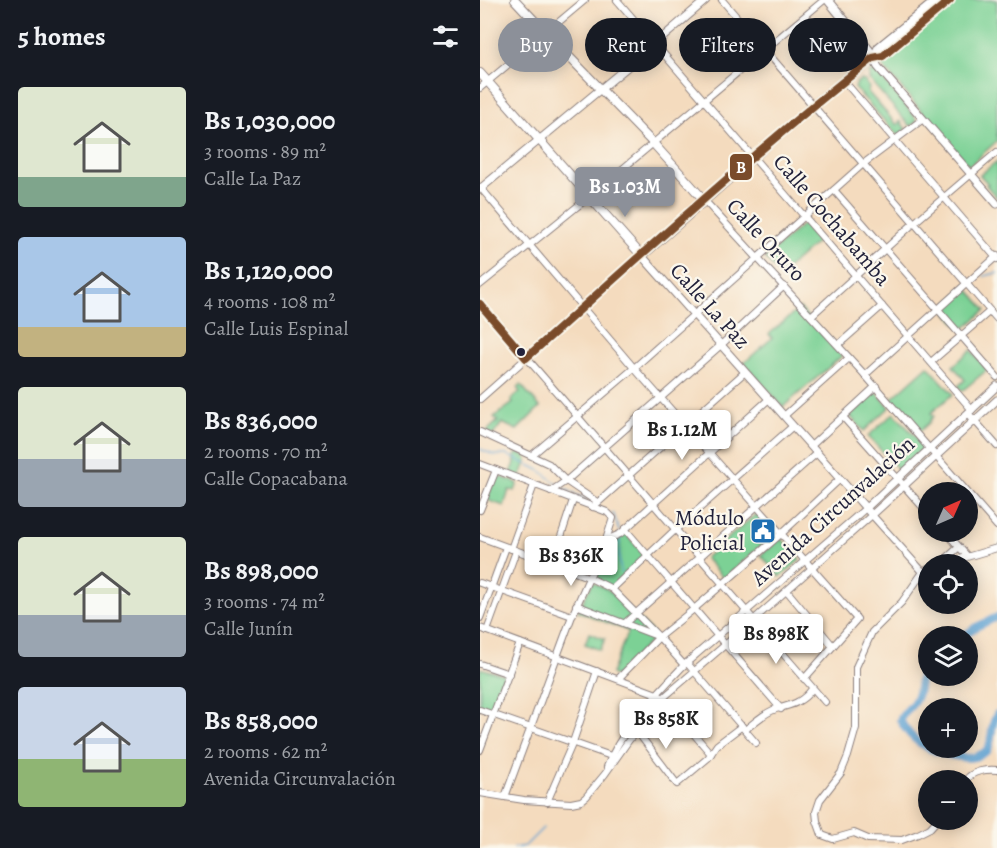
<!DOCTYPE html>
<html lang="en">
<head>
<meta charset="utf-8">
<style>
	body { margin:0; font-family:Alegreya,serif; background:#242831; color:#f1f3f6; height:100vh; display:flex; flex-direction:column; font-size:22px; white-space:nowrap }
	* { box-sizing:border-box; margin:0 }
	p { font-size:20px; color:#9ea1a6 }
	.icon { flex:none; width:33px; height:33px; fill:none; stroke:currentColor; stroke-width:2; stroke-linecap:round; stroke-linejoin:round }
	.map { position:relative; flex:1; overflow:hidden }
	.sheet { display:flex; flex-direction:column; background:#171b24; width:480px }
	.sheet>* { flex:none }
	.hud { position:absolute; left:18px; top:18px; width:408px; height:54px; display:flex; gap:12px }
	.needle { width:39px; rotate:45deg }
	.tools { position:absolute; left:438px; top:482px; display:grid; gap:12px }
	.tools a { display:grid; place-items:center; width:60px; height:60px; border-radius:50%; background:#171b24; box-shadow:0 3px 15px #0003; font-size:30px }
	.price { position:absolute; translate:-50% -51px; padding:0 14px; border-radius:6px; background:#fff; color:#222; font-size:20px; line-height:39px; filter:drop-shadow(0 2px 3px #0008) }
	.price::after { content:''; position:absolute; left:50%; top:36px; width:18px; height:14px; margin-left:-9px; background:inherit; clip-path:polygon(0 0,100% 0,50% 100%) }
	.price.active { background:#8c9099; color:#fff }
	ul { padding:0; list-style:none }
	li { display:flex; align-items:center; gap:18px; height:150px; padding:0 18px }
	li span { display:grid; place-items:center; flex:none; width:168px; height:120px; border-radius:6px; color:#555 }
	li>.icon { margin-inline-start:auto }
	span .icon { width:72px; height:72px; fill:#fffc; stroke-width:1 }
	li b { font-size:26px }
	h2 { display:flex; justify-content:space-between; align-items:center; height:72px; padding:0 18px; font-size:26px }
	.pill { padding:0 21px; border-radius:27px; background:#171b24; box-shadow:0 3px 15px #0003; font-size:21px; line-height:54px }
	.pill.active { background:#8c9099; color:#fff }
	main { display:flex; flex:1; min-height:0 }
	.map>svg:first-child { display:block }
	.green { fill:#7bd195; stroke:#4e7a68; stroke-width:1.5 }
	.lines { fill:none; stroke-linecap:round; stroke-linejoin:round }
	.stream { stroke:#5da0d1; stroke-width:1.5 }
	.river { stroke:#5da0d1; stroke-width:8 }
	.minor-casing { stroke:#8b7e7c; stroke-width:8 }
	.tertiary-casing { stroke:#8b7e7c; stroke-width:9 }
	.secondary-casing { stroke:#8b7e7c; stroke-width:10 }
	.minor { stroke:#fff; stroke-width:6 }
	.tertiary { stroke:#fff; stroke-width:7 }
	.secondary { stroke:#fff; stroke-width:8 }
	.bus-1-casing { stroke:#fbf7ec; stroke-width:12 }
	.bus-1 { stroke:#7a4b2a; stroke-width:8 }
	.bus-dot { fill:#22223b; stroke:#fbf7ec; stroke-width:2 }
	.labels { text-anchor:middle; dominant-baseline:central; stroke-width:4.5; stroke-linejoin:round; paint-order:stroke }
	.street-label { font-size:22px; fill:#22223b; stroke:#fbf7ec }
	.poi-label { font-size:22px; fill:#22223b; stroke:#fbf7ec; text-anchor:end }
	.line-badge { stroke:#fbf7ec; stroke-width:2 }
	.badge-label { font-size:16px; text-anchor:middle; font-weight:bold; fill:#fff }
</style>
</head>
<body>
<main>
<section class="sheet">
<h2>5 homes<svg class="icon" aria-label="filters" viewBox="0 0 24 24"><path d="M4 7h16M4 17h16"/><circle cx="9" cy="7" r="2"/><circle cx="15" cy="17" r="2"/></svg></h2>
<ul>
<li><span style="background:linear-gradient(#dfe7d0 75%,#7fa58c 0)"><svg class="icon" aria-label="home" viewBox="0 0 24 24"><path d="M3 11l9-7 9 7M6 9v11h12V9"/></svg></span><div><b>Bs 1,030,000</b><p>3 rooms · 89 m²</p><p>Calle La Paz</p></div></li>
<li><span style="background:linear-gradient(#a9c7e8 75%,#c2b280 0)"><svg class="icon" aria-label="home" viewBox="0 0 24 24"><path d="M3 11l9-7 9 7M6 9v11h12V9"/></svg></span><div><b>Bs 1,120,000</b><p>4 rooms · 108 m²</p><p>Calle Luis Espinal</p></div></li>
<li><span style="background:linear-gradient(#dfe7d0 60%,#9aa5b1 0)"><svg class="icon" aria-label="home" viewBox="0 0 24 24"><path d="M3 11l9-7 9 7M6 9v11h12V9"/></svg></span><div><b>Bs 836,000</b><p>2 rooms · 70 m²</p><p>Calle Copacabana</p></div></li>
<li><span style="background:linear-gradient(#dfe7d0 65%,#9aa5b1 0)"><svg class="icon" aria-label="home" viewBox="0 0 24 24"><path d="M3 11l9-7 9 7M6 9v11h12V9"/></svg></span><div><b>Bs 898,000</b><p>3 rooms · 74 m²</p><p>Calle Junín</p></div></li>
<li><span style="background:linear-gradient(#c9d6e8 60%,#8fb573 0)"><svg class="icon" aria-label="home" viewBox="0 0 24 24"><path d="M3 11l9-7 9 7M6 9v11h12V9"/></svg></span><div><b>Bs 858,000</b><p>2 rooms · 62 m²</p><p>Avenida Circunvalación</p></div></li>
</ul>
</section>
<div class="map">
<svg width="517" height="848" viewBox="0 0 517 848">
	<rect width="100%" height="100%" fill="#fbf7ec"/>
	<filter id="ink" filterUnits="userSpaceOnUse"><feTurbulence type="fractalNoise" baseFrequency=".0167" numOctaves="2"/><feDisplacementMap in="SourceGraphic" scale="12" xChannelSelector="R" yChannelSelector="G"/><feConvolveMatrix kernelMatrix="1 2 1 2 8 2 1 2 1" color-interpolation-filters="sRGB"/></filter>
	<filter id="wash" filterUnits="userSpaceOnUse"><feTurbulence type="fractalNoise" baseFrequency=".008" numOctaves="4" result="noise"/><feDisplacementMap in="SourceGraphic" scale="24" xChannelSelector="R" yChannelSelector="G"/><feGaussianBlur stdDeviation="1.35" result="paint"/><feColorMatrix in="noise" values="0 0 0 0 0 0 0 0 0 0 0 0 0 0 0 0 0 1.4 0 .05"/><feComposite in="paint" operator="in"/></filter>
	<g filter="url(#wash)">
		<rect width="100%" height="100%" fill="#f4dbbe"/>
		<g class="green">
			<path d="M478,0h39v141l-28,25 -89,-103z"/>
			<path d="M394,71l3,1 38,45 2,4 -6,5 -3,-2 -39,-45v-6z"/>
			<path d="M381,80l4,1 4,6 -1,5 29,33 3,-4 6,8 -8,7 -43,-48 2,-6z"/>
			<path d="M517,161v37l-11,-13 2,-1 -8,-9z"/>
			<path d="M323,224l15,17 -38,34 -15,-17z"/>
			<path d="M486,287l20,23 -24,20 -19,-22z"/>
			<path d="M320,308l42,48 -59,51 -39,-44 28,-25 -3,-4z"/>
			<path d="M491,350l16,20 -25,21 -4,-5 7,-6 -12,-14z"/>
			<path d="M448,366l25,28 -22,19 3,3 -4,5v1l-10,9 -29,-32z"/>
			<path d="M41,385l19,22 -23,23 -15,-7 -9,12 -7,-3 12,-11 -4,-4 19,-14 -2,-3 9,-8 -3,-4z"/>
			<path d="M396,392l14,15 -26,24 -14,-15z"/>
			<path d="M414,413l31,34 -26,23 -31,-34z"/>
			<path d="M37,453l5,1 4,3 1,4 -7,16 -9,-4 4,-10 -1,-4z"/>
			<path d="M18,476l20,7 -3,8 -6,-1 -5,16 -17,-6 8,-23z"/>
			<path d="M276,514l18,20 -50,45 -19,-21z"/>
			<path d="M144,532l20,23 -32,32 -17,-8 19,-33z"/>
			<path d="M301,538l19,22 -20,17 -19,-22z"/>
			<path d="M113,582l17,9 41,40 3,7 -39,38 -4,-2 17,-43 -50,-20z"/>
			<path d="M109,633l16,6 -5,11 -15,-6z"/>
			<path d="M0,668l25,7 -14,35 -11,-4z"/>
		</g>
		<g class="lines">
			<g class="stream">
				<path d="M504,276l13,-3"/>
				<path d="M0,449l14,6h13l26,12 8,4 16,13"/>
				<path d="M81,487l26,13"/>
				<path d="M132,513l2,2 5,16"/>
				<path d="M140,535l-1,22 2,16"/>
				<path d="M34,848l11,-2 18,-18"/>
			</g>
			<g class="river">
				<path d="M484,636l12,-9 21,-10"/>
				<path d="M448,665c-10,7 -7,21 -11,31 -3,10 -13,15 -17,24 12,23 30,31 54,36 7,1 13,3 20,1 4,-1 9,-4 13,-6 7,-13 2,-24 10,-37"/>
				<path d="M469,848l2,-2h4l3,2"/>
			</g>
		</g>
	</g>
	<g filter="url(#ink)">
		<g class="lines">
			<g class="minor-casing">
				<g id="minor">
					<path d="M137,0c118,137 237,273 355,410"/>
					<path d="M242,0l275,319"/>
					<path d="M364,81l153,178"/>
					<path d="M0,88l105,-88"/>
					<path d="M0,187l154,181 223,251 -53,60"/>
					<path d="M354,190l163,187"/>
					<path d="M224,200l161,175 132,151"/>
					<path d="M0,285l109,-88 235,-197"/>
					<path d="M0,304l345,398"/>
					<path d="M331,316l103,-93 83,-71"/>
					<path d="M358,345l44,-39"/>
					<path d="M451,362l59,-51"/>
					<path d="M385,375l132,-119"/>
					<path d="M0,399l162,-143"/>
					<path d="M488,413l29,33"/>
					<path d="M304,416l65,-58"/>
					<path d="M363,417l85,96"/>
					<path d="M0,432l69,32 17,17 31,21"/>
					<path d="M331,446l65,-60"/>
					<path d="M52,455l102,-87 229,-204 60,-45"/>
					<path d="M0,464l127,48 6,6 -7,22 -34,76 -67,181"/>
					<path d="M71,491l15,-10 155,-136 63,-59"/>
					<path d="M113,507l152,-135"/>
					<path d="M0,510l16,-40"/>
					<path d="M145,529l156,180"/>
					<path d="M465,531l22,25"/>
					<path d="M0,537l108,40 24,12 47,48 25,28"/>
					<path d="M126,540l14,-6 149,-135"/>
					<path d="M31,549l23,-64"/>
					<path d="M72,564l21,-64"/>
					<path d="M460,564l19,-17"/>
					<path d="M463,564l54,-16"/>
					<path d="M448,569l-5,3 -21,30 -30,30 -16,35v61l-8,28 -7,17 -21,27 -4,12 1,9 5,14 11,4 21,-6 14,6 34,1 16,-6 12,-6 8,-9"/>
					<path d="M0,583l92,33"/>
					<path d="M132,589l63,-59 118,-104"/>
					<path d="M307,591l46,55"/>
					<path d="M96,605l81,31"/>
					<path d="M0,618l26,-71"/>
					<path d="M145,623l192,-170"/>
					<path d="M0,628l177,66 6,4 48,56"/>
					<path d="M7,631l29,-80"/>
					<path d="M207,663l69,80"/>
					<path d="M0,664l29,10"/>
					<path d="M138,679l41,-42 35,-28 87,-75 59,-55"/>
					<path d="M0,710l131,46"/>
					<path d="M156,730l41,54 31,-26 9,-13 25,-19"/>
					<path d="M265,730c9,-7 20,-18 31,-21 16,-4 27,-7 36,-20"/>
					<path d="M0,750l40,-107"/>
					<path d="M127,767c14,-38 50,-73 77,-102l182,-157"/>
					<path d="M486,780c6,-9 20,-11 31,-10"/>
					<path d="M0,793l44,7 47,3 10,-2 5,-4 19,-23 24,-34 34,-42 62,-53 147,-130 51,57"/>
					<path d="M67,802l26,-60 24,-71"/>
				</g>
			</g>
			<g class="tertiary-casing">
				<g id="tertiary">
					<path d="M393,58l5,9 119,137"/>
					<path d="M0,189l175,-145 51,-44"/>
					<path d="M162,256l230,259 125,-115"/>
					<path d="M386,508l131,-122"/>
				</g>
			</g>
			<g class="secondary-casing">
				<g id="secondary">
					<path d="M35,0l31,33 107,110 51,57"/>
					<path d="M348,0l41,50 4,8"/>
					<path d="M393,58l6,-11 58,-47"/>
					<path d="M0,73l162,183 171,-151 60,-47 10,-2 67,-56"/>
				</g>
			</g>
			<use href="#minor" class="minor"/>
			<use href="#tertiary" class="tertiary"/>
			<use href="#secondary" class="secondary"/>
			<g class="bus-1-casing">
				<path id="bus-1" d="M0,304l46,54c114,-102 227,-206 347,-300l10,-2 67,-56"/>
			</g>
			<use href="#bus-1" class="bus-1"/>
		</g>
	</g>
	<defs>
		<g id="civic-square" transform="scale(1.35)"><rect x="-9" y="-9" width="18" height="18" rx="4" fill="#1f6fb2" stroke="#fbf7ec"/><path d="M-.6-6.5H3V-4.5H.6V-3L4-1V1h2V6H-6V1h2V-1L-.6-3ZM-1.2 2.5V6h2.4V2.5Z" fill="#fff"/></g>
	</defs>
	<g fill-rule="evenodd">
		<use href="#civic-square" x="283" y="531"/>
	</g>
	<circle class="bus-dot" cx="41" cy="352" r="5"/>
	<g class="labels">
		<g class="street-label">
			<text transform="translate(352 220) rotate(49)">Calle Cochabamba</text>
			<text transform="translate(286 240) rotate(47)">Calle Oruro</text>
			<text transform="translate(230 306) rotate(48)">Calle La Paz</text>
			<text transform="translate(353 511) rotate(-42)">Avenida Circunvalación</text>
		</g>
		<g class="poi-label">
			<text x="264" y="518">Módulo<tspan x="264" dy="25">Policial</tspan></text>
		</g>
	</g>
	<rect class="line-badge" x="249" y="153" width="24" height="28" rx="6" fill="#7a4b2a"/>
	<g class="badge-label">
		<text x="261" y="173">B</text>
	</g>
</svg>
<div class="tools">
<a><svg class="needle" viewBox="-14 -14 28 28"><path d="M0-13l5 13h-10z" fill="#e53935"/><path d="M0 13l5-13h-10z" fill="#9ea1a6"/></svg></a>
<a><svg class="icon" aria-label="locate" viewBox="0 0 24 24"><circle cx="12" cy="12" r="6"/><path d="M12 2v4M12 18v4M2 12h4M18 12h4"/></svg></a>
<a><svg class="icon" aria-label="layers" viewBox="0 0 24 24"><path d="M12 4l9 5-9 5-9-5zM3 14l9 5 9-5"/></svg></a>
<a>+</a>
<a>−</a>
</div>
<b class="price active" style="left:145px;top:218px">Bs 1.03M</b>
<b class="price" style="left:202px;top:461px">Bs 1.12M</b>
<b class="price" style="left:91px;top:587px">Bs 836K</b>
<b class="price" style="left:296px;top:665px">Bs 898K</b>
<b class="price" style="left:186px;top:750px">Bs 858K</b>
<div class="hud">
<a class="pill active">Buy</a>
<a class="pill">Rent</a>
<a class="pill">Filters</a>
<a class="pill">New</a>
</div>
</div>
</main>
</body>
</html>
